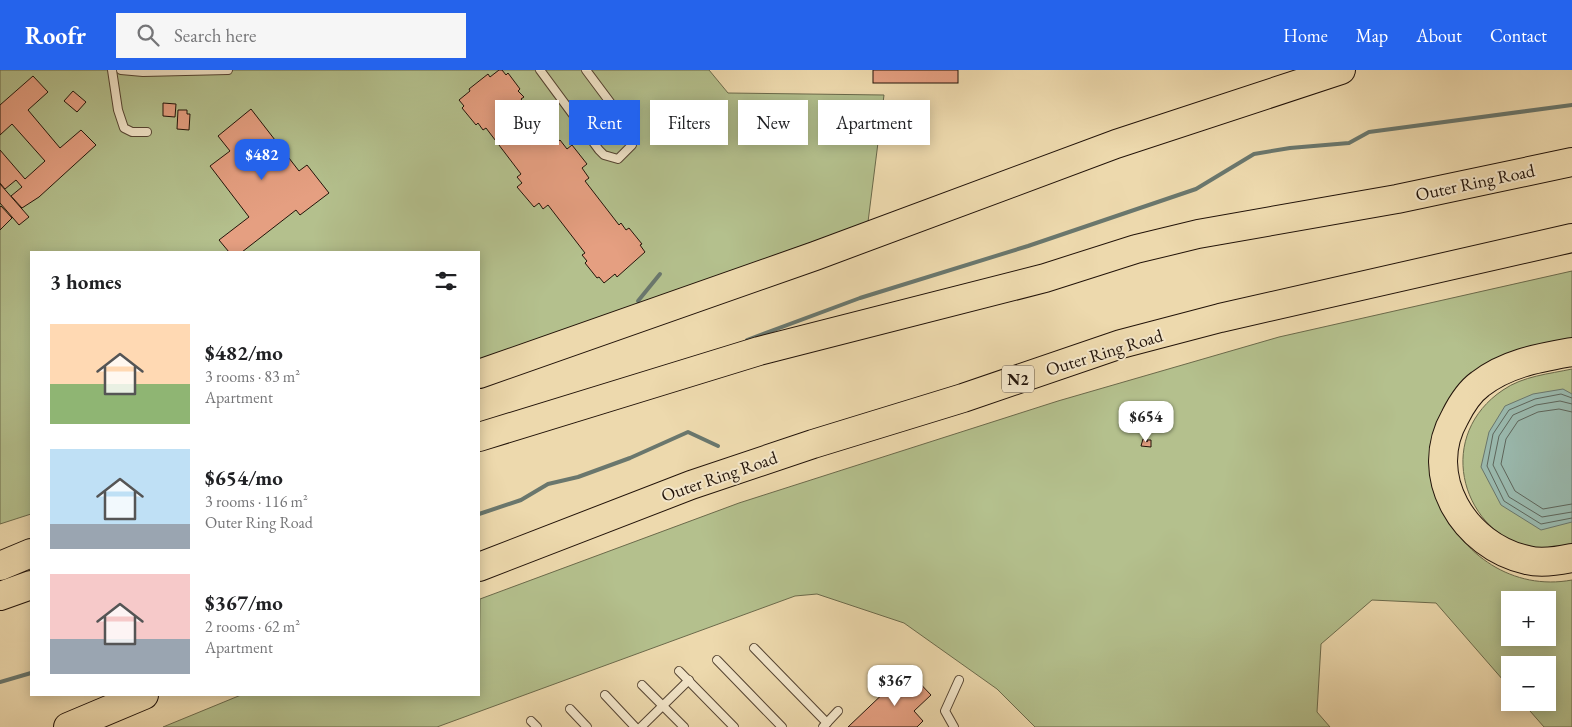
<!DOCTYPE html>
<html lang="en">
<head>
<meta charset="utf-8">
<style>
	body { margin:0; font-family:"EB Garamond",serif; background:#f6f6f6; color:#202124; height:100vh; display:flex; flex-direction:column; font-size:19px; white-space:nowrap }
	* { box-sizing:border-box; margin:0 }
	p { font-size:16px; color:#757577 }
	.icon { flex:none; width:28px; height:28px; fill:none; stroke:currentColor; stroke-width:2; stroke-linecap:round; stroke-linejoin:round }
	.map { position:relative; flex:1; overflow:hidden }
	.drawer { position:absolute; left:30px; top:181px; width:450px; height:445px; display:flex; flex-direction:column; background:#fff; border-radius:0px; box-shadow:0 2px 12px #0003 }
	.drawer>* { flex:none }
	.hud { position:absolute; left:495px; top:30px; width:475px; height:45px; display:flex; gap:10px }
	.fabs { position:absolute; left:1501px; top:521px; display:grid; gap:10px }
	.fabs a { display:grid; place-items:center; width:55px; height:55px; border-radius:0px; background:#fff; box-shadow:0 2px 12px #0003; font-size:25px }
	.price { position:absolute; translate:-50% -42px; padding:0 11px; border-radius:10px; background:#fff; color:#222; font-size:16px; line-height:32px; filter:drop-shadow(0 1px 2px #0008) }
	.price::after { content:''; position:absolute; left:50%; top:30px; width:15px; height:11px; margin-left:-8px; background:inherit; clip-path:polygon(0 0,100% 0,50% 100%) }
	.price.active { background:#2563eb; color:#fff }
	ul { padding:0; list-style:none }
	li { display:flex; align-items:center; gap:15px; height:125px; padding:0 20px }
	li span { display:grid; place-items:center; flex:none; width:140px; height:100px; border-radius:0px; color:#555 }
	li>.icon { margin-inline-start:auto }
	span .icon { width:60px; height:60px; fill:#fffc; stroke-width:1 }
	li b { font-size:21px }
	h2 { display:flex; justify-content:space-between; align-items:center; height:60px; padding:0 20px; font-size:21px }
	.chip { padding:0 18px; border-radius:0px; background:#fff; box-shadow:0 2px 12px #0003; font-size:18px; line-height:45px }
	.chip.active { background:#2563eb; color:#fff }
	header { display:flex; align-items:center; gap:30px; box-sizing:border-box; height:70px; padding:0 25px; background:#2563eb; color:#fff }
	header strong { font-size:24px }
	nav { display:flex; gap:28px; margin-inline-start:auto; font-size:18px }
	.search { width:350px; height:45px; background:#f6f6f6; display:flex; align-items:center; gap:12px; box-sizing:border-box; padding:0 18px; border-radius:0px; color:#757577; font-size:19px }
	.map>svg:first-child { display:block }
	.green { fill:#b4c08d; stroke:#6b6a4b; fill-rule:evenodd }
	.water { fill:#9abaaf; stroke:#6a776d }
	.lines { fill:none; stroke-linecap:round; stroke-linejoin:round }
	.shore { stroke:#5e665c; stroke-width:1 }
	.stream { stroke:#6a776d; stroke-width:4 }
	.building { fill:#e59f81; stroke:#221309 }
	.service-casing { stroke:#554432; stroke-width:10 }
	.motorway-casing { stroke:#221309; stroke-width:30 }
	.service { stroke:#f3e6ca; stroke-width:8 }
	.motorway { stroke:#edd9ad; stroke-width:28 }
	.labels { text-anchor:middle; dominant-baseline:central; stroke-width:4; stroke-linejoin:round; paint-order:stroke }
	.shield { fill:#f3e6ca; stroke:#615243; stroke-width:1 }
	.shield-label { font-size:16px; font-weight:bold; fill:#221309 }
	.street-label { font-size:18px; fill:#221309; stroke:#f3e6ca }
</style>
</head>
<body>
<header>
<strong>Roofr</strong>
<div class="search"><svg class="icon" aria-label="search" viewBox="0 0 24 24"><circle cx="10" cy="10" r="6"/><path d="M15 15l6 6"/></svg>Search here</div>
<nav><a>Home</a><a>Map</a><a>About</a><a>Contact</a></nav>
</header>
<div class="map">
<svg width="1572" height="657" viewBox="0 0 1572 657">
	<rect width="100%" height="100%" fill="#edd9ad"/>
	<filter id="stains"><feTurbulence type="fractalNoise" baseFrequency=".004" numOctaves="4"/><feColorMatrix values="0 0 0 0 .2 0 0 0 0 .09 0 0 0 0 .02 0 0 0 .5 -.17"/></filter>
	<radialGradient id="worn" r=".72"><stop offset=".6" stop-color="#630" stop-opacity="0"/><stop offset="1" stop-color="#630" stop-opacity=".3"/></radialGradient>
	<g class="green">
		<path d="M0,0h709l19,23 156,2 -16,127 -389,139v-109h-448v262l-31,10z"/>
		<path d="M1572,201v70l-71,16 -20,10 -42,134c22,54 74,90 133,79v147h-28l-21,-24 25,-1v-37h-38v23l-74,-85 -64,-3 -51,44 -4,68 13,15h-295l-38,-38 -93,-66 -87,-29 -22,2 -358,131h-274l78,-32h238l1,-96 259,-96 319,-102 221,-64zM1510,530h38v38h-38z"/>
		<path d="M1572,299v182c-12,0 -30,3 -42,-1 -73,-24 -93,-116 -27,-160 20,-14 46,-16 69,-21z"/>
	</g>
	<path class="water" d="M1563,319l9,5v128l-31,8 -40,-25 -20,-38 8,-35 16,-26 28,-12z"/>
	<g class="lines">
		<g class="shore">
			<path d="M1572,328l-11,-4 -26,5 -26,11 -16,24 -6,32 17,35 37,23 31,-6"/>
			<path d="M1572,334l-12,-3 -24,4 -23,10 -14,21 -6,29 16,32 33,20 30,-5"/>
			<path d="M1572,342l-13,-3 -21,3 -20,9 -12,18 -5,25 14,27 28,18 29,-5"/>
		</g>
		<g class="stream">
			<path d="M638,231l22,-27"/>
			<path d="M747,270l113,-42 168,-52 168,-57 58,-35 36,-6 59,-5 20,-11 203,-27"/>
			<path d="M479,444l42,-14 27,-16 30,-7 52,-19 58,-26 30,14"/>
			<path d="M0,612l31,-9"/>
		</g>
	</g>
	<g class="building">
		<path d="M499,0h3l4,5 2,-2 12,16 -2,2 6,6 -3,2 34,45 5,-4 7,9 5,-4 15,19 -5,4 7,10 -4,3 34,44 2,-2 5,7 3,-2 13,16 -2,1 5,7 -28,25 -2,-3 -11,9 -5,-6 -2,1 -12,-15 2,-2 -5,-6 3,-2 -37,-48 -5,4 -4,-6 -5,4 -17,-20 5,-4 -5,-6 4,-3 -35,-46 -3,2 -5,-7 -2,2 -14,-17 2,-2 -5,-6 11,-9 -1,-2 19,-15 2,3z"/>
		<rect x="873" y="0" width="85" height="13"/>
		<path d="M33,6l15,16 -20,18 32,38 21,-18 15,15 -57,52 -17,11 -11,-12 11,-9 -6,-7 -11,9 -5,-6v-33l25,29 20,-18 -33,-37 -12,11v-30z"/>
		<path d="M73,21l13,11 -9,10 -13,-11z"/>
		<path d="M163,33l13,1 -1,13 -12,-1z"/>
		<path d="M251,39l48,62 8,-6 22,28 -29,22 -4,-5 -54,42h-13l-10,-12 30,-23 -39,-51 20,-15 -12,-15z"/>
		<path d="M178,40h9v4h3l-1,16 -12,-1z"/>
		<path d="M0,114l29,33 -10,8 -19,-22z"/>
		<path d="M1,136l11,12 -12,12v-23z"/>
		<path d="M1143,369h4v3v-2h4v7l-10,-1z"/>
		<path d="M912,605l19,20 -17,16 9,10 -6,6h-69l42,-40 4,5z"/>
	</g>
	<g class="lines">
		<g class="service-casing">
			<g id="service">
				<path d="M112,0l6,40 6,18 8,4h15"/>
				<path d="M121,0l22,2 85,-2"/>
				<path d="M540,0l59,80 5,5 14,4 14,-14 -2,-16 -44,-59"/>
				<path d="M754,578l73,75"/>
				<path d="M717,590l65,67"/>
				<path d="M679,601l55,56"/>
				<path d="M642,615l42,42"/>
				<path d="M605,625l30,32"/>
				<path d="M570,639l17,18"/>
				<path d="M531,651l6,6"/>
				<path d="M641,657l48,-47"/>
				<path d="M823,657l15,-16"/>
				<path d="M954,657l-9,-16 14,-31"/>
			</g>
		</g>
		<g class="motorway-casing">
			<g id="motorway">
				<path d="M1572,282c-33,6 -65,11 -92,32 -11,8 -19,21 -25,33 -34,59 9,129 72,143 14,4 31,1 45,-2"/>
				<path d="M479,304l336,-118 301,-112 225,-74"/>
				<path d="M479,367l280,-86 286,-73 91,-29 62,-15 199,-35 175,-37"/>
				<path d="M0,496l31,-13"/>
				<path d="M479,497l212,-82 122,-41 150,-46 158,-54 99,-26 352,-80"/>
				<path d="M0,526l31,-11"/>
				<path d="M68,657l76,-32"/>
			</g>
		</g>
		<use href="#service" class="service"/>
		<use href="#motorway" class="motorway"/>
	</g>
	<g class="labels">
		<rect class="shield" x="1002" y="295.5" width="32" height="27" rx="4"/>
		<g class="shield-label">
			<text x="1018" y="309">N2</text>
		</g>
		<g class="street-label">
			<text transform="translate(1475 112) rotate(-12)">Outer Ring Road</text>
			<text transform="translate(1104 282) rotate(-17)">Outer Ring Road</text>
			<text transform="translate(719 406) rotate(-19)">Outer Ring Road</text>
		</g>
	</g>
	<rect width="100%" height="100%" filter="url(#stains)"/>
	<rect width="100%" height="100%" fill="url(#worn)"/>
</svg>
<div class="fabs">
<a>+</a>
<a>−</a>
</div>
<b class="price active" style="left:262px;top:111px">$482</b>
<b class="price" style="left:1146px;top:373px">$654</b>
<b class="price" style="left:895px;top:637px">$367</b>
<div class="hud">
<a class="chip">Buy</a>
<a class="chip active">Rent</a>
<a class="chip">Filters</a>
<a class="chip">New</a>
<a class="chip">Apartment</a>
</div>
<section class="drawer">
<h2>3 homes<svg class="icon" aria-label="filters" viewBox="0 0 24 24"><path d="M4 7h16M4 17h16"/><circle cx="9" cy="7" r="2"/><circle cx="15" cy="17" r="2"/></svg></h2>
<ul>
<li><span style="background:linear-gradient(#ffd9b3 60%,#8fb573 0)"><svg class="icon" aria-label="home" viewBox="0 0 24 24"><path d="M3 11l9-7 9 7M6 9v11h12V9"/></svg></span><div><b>$482/mo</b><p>3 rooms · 83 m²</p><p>Apartment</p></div></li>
<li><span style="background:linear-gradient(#bfe0f5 75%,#9aa5b1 0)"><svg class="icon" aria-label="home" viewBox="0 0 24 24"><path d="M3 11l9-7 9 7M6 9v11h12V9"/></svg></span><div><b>$654/mo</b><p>3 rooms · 116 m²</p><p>Outer Ring Road</p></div></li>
<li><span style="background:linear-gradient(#f6c9c9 65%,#9aa5b1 0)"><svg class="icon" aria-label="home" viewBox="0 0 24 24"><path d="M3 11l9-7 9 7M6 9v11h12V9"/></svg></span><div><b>$367/mo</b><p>2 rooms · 62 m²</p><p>Apartment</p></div></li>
</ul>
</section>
</div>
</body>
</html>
